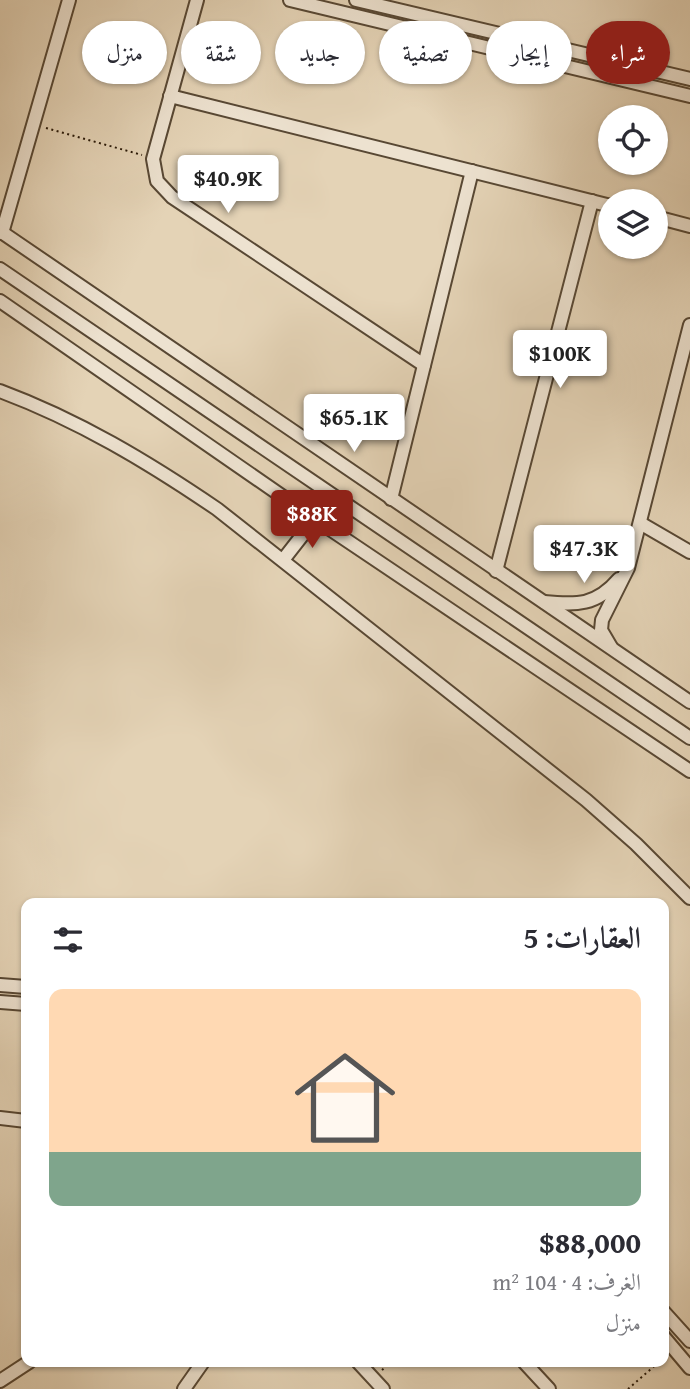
<!DOCTYPE html>
<html lang="ar">
<head>
<meta charset="utf-8">
<style>
	body { margin:0; font-family:"Gentium Book Plus",Amiri,serif; background:#f2f2f3; color:#2b2b33; direction:rtl; height:100vh; display:flex; flex-direction:column; font-size:26px; white-space:nowrap }
	* { box-sizing:border-box; margin:0 }
	p { font-size:23px; color:#7c7c81 }
	.icon { flex:none; width:38px; height:38px; fill:none; stroke:currentColor; stroke-width:2; stroke-linecap:round; stroke-linejoin:round }
	.map { position:relative; flex:1; overflow:hidden; direction:ltr }
	.panel { position:absolute; left:21px; top:898px; width:648px; height:469px; display:flex; flex-direction:column; background:#fff; border-radius:14px; box-shadow:0 2px 5px #0004; direction:rtl }
	.panel>* { flex:none }
	.banner { position:absolute; left:21px; top:21px; width:649px; height:63px; direction:rtl; display:flex; gap:14px }
	.fabs { position:absolute; left:598px; top:105px; display:grid; gap:14px }
	.fabs a { display:grid; place-items:center; width:70px; height:70px; border-radius:50%; background:#fff; box-shadow:0 2px 5px #0004; font-size:35px }
	.price { position:absolute; translate:-50% -60px; padding:0 16px; border-radius:7px; background:#fff; color:#222; font-size:23px; line-height:46px; filter:drop-shadow(0 2px 4px #0008) }
	.price::after { content:''; position:absolute; left:50%; top:42px; width:21px; height:16px; margin-left:-10px; background:inherit; clip-path:polygon(0 0,100% 0,50% 100%) }
	.price.current { background:#8f2418; color:#fff }
	ul { padding:0; list-style:none }
	li { display:grid; align-content:center; gap:14px; height:371px; padding:0 28px }
	li+li { border-top:2px solid #e1e1e2 }
	li span { display:grid; place-items:center; height:217px; border-radius:14px; color:#555 }
	li>.icon { margin-inline-start:auto }
	span .icon { width:126px; height:126px; fill:#fffc; stroke-width:1 }
	li b { font-size:30px }
	h2 { display:flex; justify-content:space-between; align-items:center; height:84px; padding:0 28px; font-size:30px }
	.pill { padding:0 24px; border-radius:32px; background:#fff; box-shadow:0 2px 5px #0004; font-size:24px; line-height:63px }
	.pill.current { background:#8f2418; color:#fff }
	.map>svg:first-child { display:block }
	.lines { fill:none; stroke-linecap:round; stroke-linejoin:round }
	.minor-casing { stroke:#584834; stroke-width:16 }
	.path { stroke:#291908; stroke-width:2; stroke-dasharray:2 3.5; stroke-linecap:butt }
	.minor { stroke:#ede2d0; stroke-width:12 }
</style>
</head>
<body>
<div class="map">
<svg width="690" height="1389" viewBox="0 0 690 1389">
	<rect width="100%" height="100%" fill="#e4d3b6"/>
	<filter id="stains"><feTurbulence type="fractalNoise" baseFrequency=".00286" numOctaves="4"/><feColorMatrix values="0 0 0 0 .2 0 0 0 0 .09 0 0 0 0 .02 0 0 0 .5 -.17"/></filter>
	<radialGradient id="worn" r=".72"><stop offset=".6" stop-color="#630" stop-opacity="0"/><stop offset="1" stop-color="#630" stop-opacity=".3"/></radialGradient>
	<g class="lines">
		<g class="minor-casing">
			<g id="minor">
				<path d="M197,0l-44,159 4,22 15,16 252,168"/>
				<path d="M290,0l400,96"/>
				<path d="M356,0l334,79"/>
				<path d="M170,96l441,110"/>
				<path d="M656,217l34,9"/>
				<path d="M0,231l690,471"/>
				<path d="M2,233l67,-233"/>
				<path d="M0,269l690,469"/>
				<path d="M0,301l315,218 375,252"/>
				<path d="M0,391c78,29 148,71 217,118l369,291 50,44 54,54"/>
				<path d="M391,499l81,-328"/>
				<path d="M640,523l50,29"/>
				<path d="M283,560l32,-41"/>
				<path d="M496,571l96,-370"/>
				<path d="M544,602c33,3 52,4 75,-23"/>
				<path d="M611,647l-10,-17 1,-10 26,-52 62,-243"/>
				<path d="M0,985l26,2"/>
				<path d="M0,1002l26,2"/>
				<path d="M0,1118l26,3"/>
				<path d="M663,1311l27,30"/>
				<path d="M663,1336l27,32"/>
				<path d="M358,1362l25,27"/>
				<path d="M524,1362l25,27"/>
				<path d="M0,1381l29,-19"/>
				<path d="M184,1389l19,-27"/>
			</g>
		</g>
		<g class="path">
			<path d="M46,128l96,27"/>
			<path d="M382,1370l9,-8"/>
			<path d="M628,1389l31,-27"/>
		</g>
		<use href="#minor" class="minor"/>
	</g>
	<rect width="100%" height="100%" filter="url(#stains)"/>
	<rect width="100%" height="100%" fill="url(#worn)"/>
</svg>
<div class="fabs">
<a><svg class="icon" aria-label="locate" viewBox="0 0 24 24"><circle cx="12" cy="12" r="6"/><path d="M12 2v4M12 18v4M2 12h4M18 12h4"/></svg></a>
<a><svg class="icon" aria-label="layers" viewBox="0 0 24 24"><path d="M12 4l9 5-9 5-9-5zM3 14l9 5 9-5"/></svg></a>
</div>
<b class="price" style="left:228px;top:215px">$40.9K</b>
<b class="price" style="left:560px;top:390px">$100K</b>
<b class="price" style="left:354px;top:454px">$65.1K</b>
<b class="price current" style="left:312px;top:550px">$88K</b>
<b class="price" style="left:584px;top:585px">$47.3K</b>
<div class="banner">
<a class="pill current">شراء</a>
<a class="pill">إيجار</a>
<a class="pill">تصفية</a>
<a class="pill">جديد</a>
<a class="pill">شقة</a>
<a class="pill">منزل</a>
</div>
<section class="panel">
<h2>العقارات: 5<svg class="icon" aria-label="filters" viewBox="0 0 24 24"><path d="M4 7h16M4 17h16"/><circle cx="9" cy="7" r="2"/><circle cx="15" cy="17" r="2"/></svg></h2>
<ul>
<li><span style="background:linear-gradient(#ffd9b3 75%,#7fa58c 0)"><svg class="icon" aria-label="home" viewBox="0 0 24 24"><path d="M3 11l9-7 9 7M6 9v11h12V9"/></svg></span><div><b>$88,000</b><p>الغرف: 4 · 104 m²</p><p>منزل</p></div></li>
</ul>
</section>
</div>
</body>
</html>
